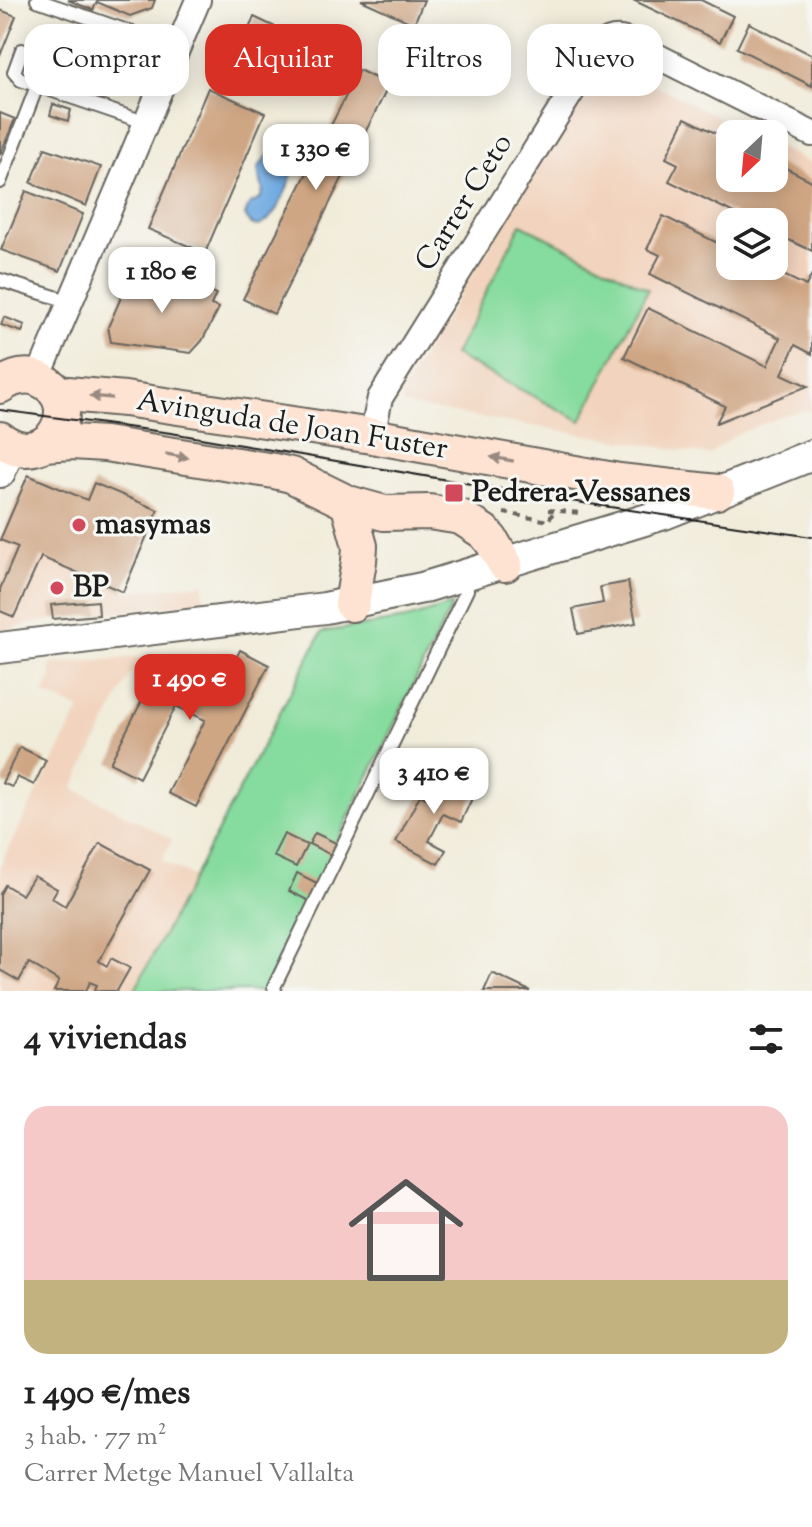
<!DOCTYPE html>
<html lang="es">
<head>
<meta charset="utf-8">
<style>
	body { margin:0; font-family:"Sorts Mill Goudy",serif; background:#f2f2f2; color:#222; height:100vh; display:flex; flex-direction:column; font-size:30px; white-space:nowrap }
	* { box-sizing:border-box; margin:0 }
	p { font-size:26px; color:#767676 }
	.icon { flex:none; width:44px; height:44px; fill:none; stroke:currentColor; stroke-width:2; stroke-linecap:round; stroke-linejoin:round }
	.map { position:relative; height:991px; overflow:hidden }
	.drawer { display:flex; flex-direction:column; background:#fff; flex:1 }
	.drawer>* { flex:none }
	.top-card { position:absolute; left:24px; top:24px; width:764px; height:72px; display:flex; gap:16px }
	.needle { width:52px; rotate:206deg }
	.fabs { position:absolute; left:716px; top:120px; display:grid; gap:16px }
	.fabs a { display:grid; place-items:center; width:72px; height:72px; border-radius:16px; background:#fff; box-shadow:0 4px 20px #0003; font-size:40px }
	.price { position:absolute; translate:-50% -68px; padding:0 18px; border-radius:16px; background:#fff; color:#222; font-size:26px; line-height:52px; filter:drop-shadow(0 2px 4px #0008) }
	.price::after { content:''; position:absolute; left:50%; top:48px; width:24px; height:18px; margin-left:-12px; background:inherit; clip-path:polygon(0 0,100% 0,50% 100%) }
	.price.current { background:#d93025; color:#fff }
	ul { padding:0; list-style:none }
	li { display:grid; align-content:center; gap:16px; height:424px; padding:0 24px }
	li+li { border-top:2px solid #e0e0e0 }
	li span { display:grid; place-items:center; height:248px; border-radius:24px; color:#555 }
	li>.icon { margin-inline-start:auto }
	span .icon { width:144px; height:144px; fill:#fffc; stroke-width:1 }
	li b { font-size:34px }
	h2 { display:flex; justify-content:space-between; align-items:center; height:96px; padding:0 24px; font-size:34px }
	.tag { padding:0 28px; border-radius:24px; background:#fff; box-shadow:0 4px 20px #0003; font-size:28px; line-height:72px }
	.tag.current { background:#d93025; color:#fff }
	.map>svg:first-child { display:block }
	.built { fill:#f2d4be; fill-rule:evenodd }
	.green { fill:#86db9e; stroke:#517c5d; stroke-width:2 }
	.water { fill:#72abe2; stroke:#47647f; stroke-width:2 }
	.building { fill:#cfa684 }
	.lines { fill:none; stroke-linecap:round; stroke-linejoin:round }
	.service-casing { stroke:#67655e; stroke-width:16 }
	.minor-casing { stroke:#67655e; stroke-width:28 }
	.tertiary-casing { stroke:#67655e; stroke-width:34 }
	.secondary-casing { stroke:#67655e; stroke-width:38 }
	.path { stroke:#67655e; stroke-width:4; stroke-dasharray:6 6; stroke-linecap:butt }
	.service { stroke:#fff; stroke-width:12 }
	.minor { stroke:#fff; stroke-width:24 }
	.tertiary { stroke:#fff; stroke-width:30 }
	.secondary { stroke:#fee3d2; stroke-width:34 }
	.tram { stroke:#1c1c1c; stroke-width:2 }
	.oneway { fill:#988980 }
	.poi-dot { fill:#d1495b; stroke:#f6f6f2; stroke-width:3 }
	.labels { text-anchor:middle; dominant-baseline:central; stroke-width:6; stroke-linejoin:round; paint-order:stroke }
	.street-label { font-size:30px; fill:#1c1c1c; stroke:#f6f6f2 }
	.poi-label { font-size:30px; font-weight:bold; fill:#1c1c1c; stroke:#f6f6f2; text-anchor:start }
</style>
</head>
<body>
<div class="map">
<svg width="812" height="991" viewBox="0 0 812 991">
	<rect width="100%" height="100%" fill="#f6f6f2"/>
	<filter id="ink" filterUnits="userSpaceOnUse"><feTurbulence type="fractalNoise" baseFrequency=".0125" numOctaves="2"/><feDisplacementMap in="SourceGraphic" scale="16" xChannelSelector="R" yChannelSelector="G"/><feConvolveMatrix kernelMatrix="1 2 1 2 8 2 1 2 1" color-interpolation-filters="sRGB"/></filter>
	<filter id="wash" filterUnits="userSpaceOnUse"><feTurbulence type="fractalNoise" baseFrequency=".006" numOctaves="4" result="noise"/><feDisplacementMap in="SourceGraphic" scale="32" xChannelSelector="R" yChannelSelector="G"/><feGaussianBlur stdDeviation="1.8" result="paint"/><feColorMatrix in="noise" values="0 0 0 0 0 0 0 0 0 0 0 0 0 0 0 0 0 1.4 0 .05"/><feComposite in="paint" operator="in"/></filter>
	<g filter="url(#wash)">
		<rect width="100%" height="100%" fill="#f1ecda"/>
		<g class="built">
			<path d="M620,50l39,20 -6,14 99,50h-22v44h44v-33l38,19v246l-24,4 -53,21 -26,20 -298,-49 -9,-3v-14l205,-334zM730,222h44v44h-44z"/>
			<path d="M0,540l123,52 81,-8 -1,18 -150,17 -53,12z"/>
			<path d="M139,657l-66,131 99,51 -10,22 31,16 -58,114h-135v-126l80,-156 -37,-15 8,-15v-15z"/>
		</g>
		<g class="green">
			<path d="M521,224l127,65 -67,132 -127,-66z"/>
			<path d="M452,605l-188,386h-130l188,-359 84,-13z"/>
		</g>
		<path class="water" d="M278,152l10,4 6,8c-1,16 -31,89 -49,51l4,-10 11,-6 3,-8 -5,-21c5,-10 9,-16 20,-18z"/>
		<g id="blocks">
			<g class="building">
				<path d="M68,0h87l-3,8 -22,8 -33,-14 -4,8z"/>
				<path d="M361,0h63l-10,24z"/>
				<path d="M633,0h68l32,16 -13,26z"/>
				<path d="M0,10l16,6 -16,40z"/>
				<path d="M254,17l87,41 -13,29 -87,-40z"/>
				<path d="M86,22l62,23 -14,38 -47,-17 4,-9 -16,-6z"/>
				<path d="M749,23l63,32v31l-75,-38z"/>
				<path d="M359,70l30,15 -115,229 -31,-15z"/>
				<path d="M208,88l57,25 -60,140 -57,-24z"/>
				<path d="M53,104l18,6 -3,11 -18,-6z"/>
				<path d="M0,113l15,6 -15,36z"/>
				<path d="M685,118l45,22v38h44v-16l38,19v70l-38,-18v-11h-22l-83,-41 9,-17 -12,-6z"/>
				<path d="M45,148l56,19 -15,39 -55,-23z"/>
				<path d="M26,191l57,23 -23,57 -59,-21z"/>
				<path d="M663,216l67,33v17h35l41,20 6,-12v80l-17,-9 -13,29 26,12 -92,37 9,-17 -101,-49 24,-49 119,58 13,-28 -130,-64 10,-19 -13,-6z"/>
				<path d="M133,270l49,22 7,-12 27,14 -5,11 8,3 -17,33 -11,12 -80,-11 -3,-15z"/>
				<path d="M4,317l21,8 -3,7 -21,-7z"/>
				<path d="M28,475l59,25 7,-17 64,27 -35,82 -82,-35 -27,60 -14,-6v-22l18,-42 -18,-7z"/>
				<path d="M628,582l8,41 -58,11 -5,-25 30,-6 -3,-16z"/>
				<path d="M98,601l1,14 -46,4 -2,-14z"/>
				<path d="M240,650l29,15 -73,142 -28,-14 37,-73 -29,-14 -37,72 -29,-15 48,-94 42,-11 -13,26 29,15z"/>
				<path d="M20,747l26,13 -12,25 -17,-8 -5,10 -10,-4z"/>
				<path d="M438,773l37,19 -14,30 -18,-8 -14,27 17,9 -8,14 -42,-22 24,-47 6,3z"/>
				<path d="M315,833l21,10 -5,12 -22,-11z"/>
				<path d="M284,834l23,11 -11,22 -23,-11z"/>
				<path d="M100,843l50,27 -51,91 8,5 4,-8 19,10 -13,23h-23l3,-6 -7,-3 -4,9h-32l5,-10 -30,-18 -10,18 -19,-11v-76l5,-9 17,10 12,-19 23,13 -5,9 13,8z"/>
				<path d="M297,873l22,11 -8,18 -22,-11z"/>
				<path d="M492,973l38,18h-46z"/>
			</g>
		</g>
	</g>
	<g filter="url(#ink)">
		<use href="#blocks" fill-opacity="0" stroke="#67655e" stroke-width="2"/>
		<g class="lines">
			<g class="service-casing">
				<g id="service">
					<path d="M37,0l140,48"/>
					<path d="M22,50l-8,22 7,8 126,43"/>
					<path d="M0,182l37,-96"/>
					<path d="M0,280l71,22"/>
					<path d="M275,991l-1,-4 193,-397v-15"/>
				</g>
			</g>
			<g class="minor-casing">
				<g id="minor">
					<path d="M38,378l160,-378"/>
					<path d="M372,436l8,-38 221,-353c8,-6 15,-8 24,-5l187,94"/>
				</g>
			</g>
			<g class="tertiary-casing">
				<g id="tertiary">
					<path d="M0,472l11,-26"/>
					<path d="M0,648l325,-40 97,-20 242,-74 148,-59"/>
				</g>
			</g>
			<g class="secondary-casing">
				<g id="secondary">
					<path d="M0,386c13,-9 27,-13 41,-6 47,23 7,95 -41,59"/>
					<path d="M56,393l69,6 247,37 247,45 98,11"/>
					<path d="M44,444l28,-2 33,2 169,27 17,4 57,28 36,10 45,-1 32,5 23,15 7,8 14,24"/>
					<path d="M348,503l12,43 -1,15 -7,43"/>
				</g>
			</g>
			<g class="path">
				<path d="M548,510l33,3"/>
				<path d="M504,513l45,8 5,-11"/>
			</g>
			<use href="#service" class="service"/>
			<use href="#minor" class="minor"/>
			<use href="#tertiary" class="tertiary"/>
			<use href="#secondary" class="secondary"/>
			<path class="tram" d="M0,410l171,23 412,70 229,34"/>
		</g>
		<defs><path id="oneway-solid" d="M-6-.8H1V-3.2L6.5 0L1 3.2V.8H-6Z" transform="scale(2)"/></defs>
		<g class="oneway">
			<use href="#oneway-solid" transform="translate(101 397) rotate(-175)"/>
			<use href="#oneway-solid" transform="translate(177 456) rotate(10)"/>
			<use href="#oneway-solid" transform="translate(502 459) rotate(-170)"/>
		</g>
	</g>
	<g class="poi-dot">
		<rect x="444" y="483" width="20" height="20" rx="4"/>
		<circle cx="79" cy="525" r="8"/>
		<circle cx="57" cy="588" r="8"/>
	</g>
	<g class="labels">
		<g class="street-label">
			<text transform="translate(465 203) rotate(-58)">Carrer Ceto</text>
			<text transform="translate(292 426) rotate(9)">Avinguda de Joan Fuster</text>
		</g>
		<g class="poi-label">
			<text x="472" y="493">Pedrera-Vessanes</text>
			<text x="95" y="525">masymas</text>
			<text x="73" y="588">BP</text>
		</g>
	</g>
</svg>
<div class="fabs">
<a><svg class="needle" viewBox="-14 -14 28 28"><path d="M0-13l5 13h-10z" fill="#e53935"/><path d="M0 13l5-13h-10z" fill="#767676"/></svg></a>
<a><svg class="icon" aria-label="layers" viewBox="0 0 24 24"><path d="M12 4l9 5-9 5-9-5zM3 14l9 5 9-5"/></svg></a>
</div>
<b class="price" style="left:316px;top:192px">1 330 €</b>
<b class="price" style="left:162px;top:315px">1 180 €</b>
<b class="price current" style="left:190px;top:722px">1 490 €</b>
<b class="price" style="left:434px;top:816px">3 410 €</b>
<div class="top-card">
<a class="tag">Comprar</a>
<a class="tag current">Alquilar</a>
<a class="tag">Filtros</a>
<a class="tag">Nuevo</a>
</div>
</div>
<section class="drawer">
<h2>4 viviendas<svg class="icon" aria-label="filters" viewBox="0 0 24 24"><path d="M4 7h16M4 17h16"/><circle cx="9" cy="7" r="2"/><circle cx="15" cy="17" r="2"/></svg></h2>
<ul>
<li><span style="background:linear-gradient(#f6c9c9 70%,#c2b280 0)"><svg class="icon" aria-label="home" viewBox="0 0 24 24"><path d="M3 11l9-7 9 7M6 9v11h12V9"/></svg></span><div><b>1 490 €/mes</b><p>3 hab. · 77 m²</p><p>Carrer Metge Manuel Vallalta</p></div></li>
</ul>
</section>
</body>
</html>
